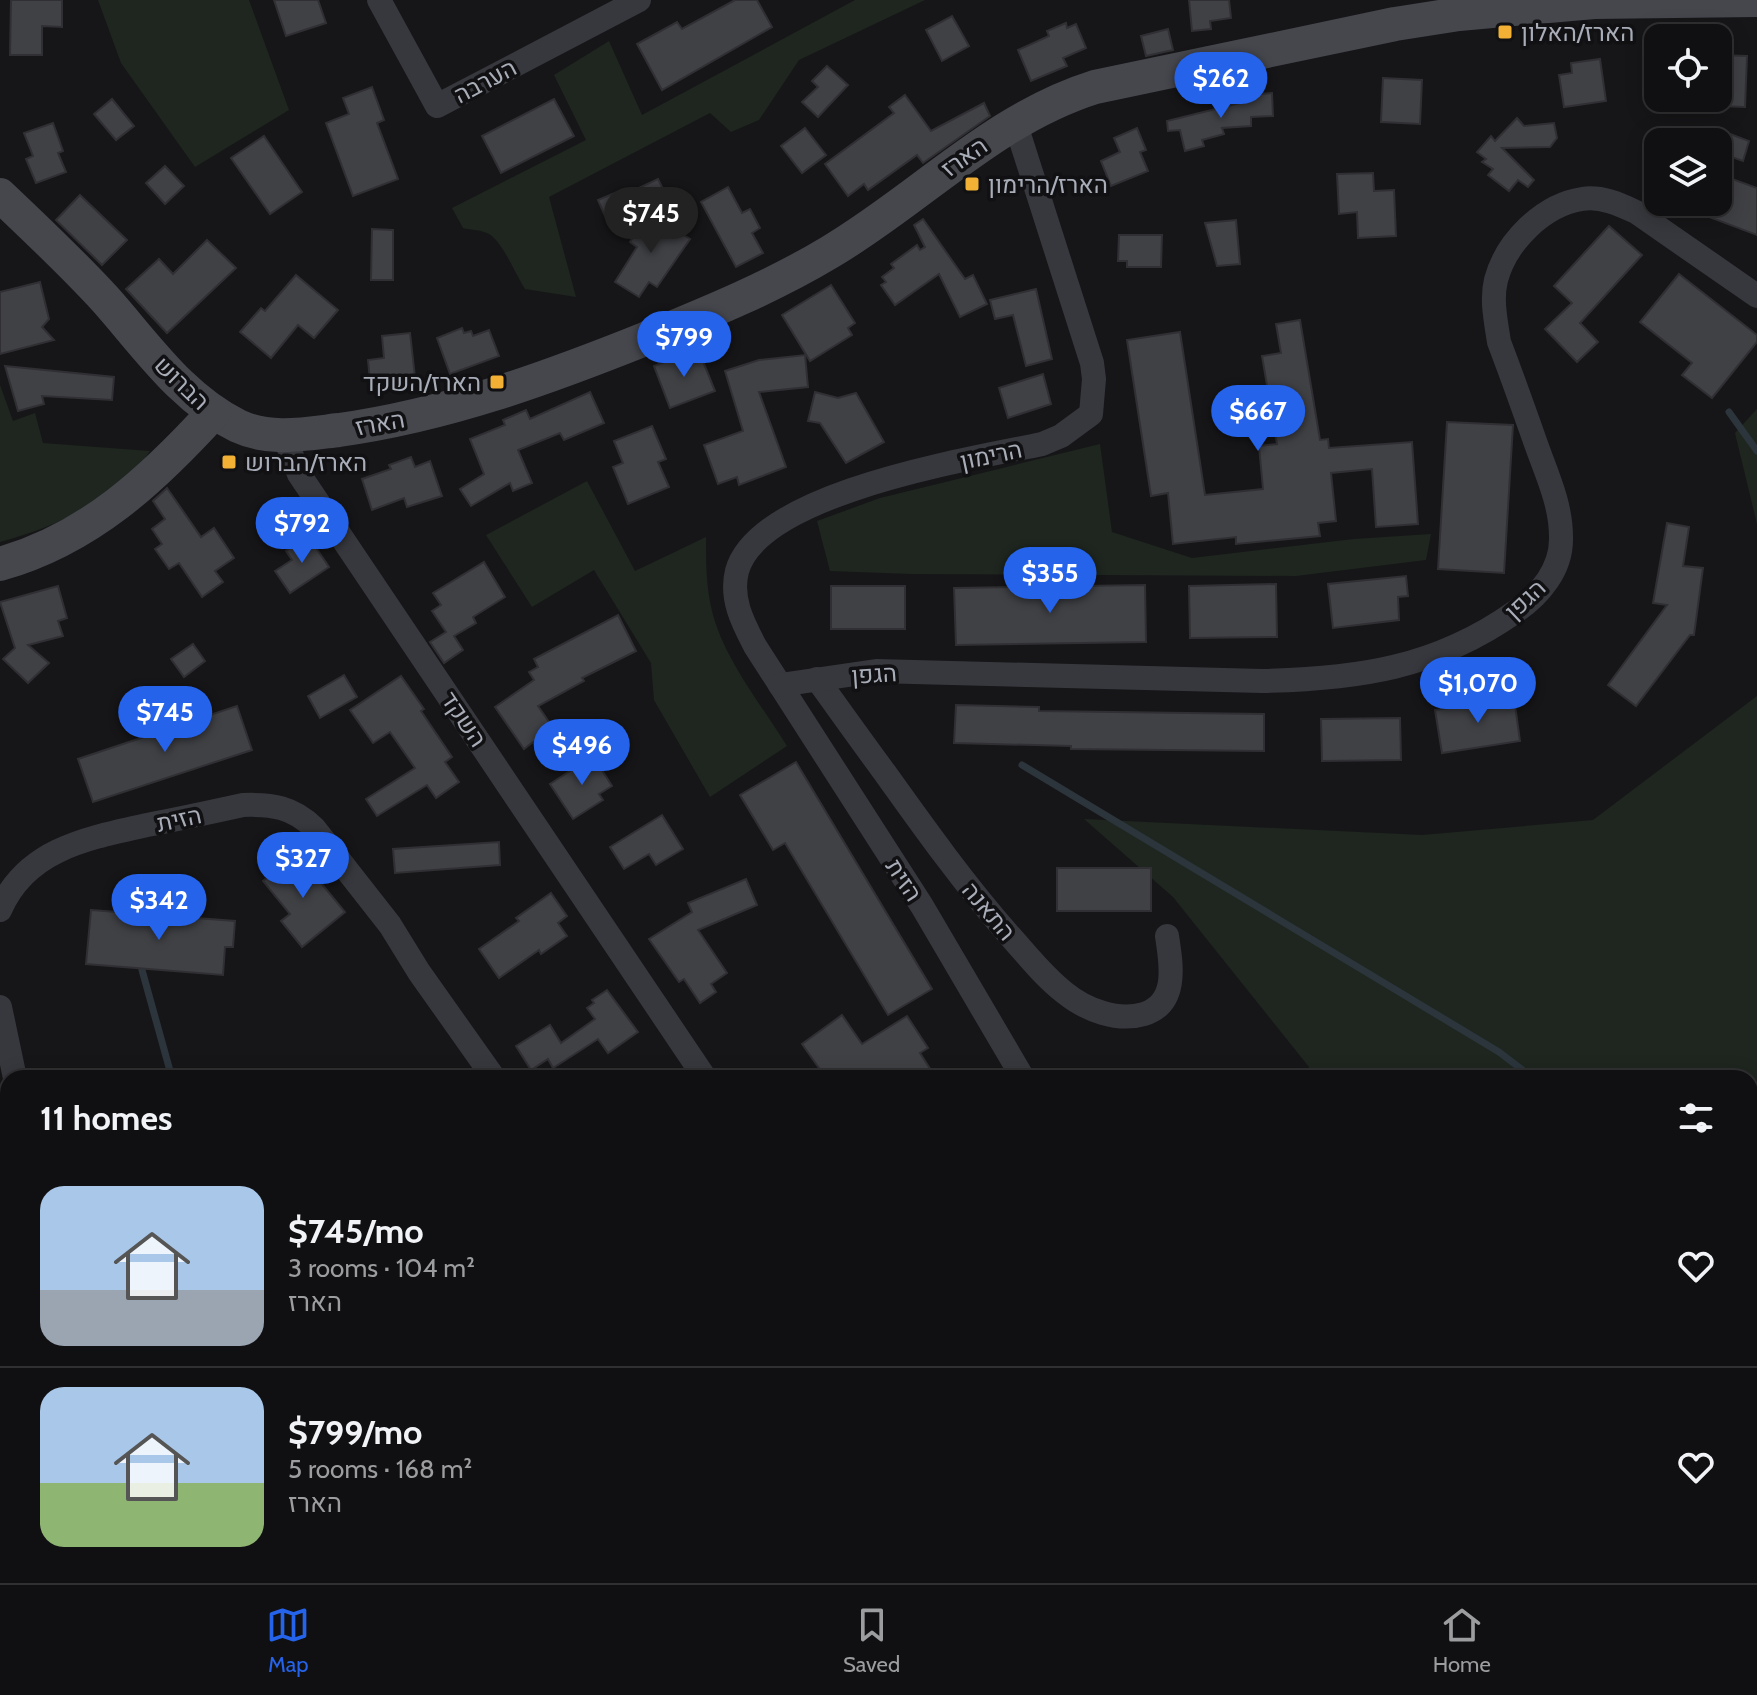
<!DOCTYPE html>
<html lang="en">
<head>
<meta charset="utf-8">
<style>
	body { margin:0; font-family:Cabin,Heebo,sans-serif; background:#19191b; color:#f1f3f6; height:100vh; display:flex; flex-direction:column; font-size:30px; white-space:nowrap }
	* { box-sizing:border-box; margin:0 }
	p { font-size:26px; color:#9c9d9f }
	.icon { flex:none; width:44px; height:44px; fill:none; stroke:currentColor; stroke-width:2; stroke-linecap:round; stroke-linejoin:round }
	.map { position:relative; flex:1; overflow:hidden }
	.drawer { position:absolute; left:0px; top:1070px; width:1758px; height:514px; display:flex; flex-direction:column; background:#101012; border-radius:24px 24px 0 0; box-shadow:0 4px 20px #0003,0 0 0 2px #303032 }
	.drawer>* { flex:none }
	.controls { position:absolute; left:1644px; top:24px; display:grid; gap:16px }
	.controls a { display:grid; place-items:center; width:88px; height:88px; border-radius:16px; background:#101012; box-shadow:0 4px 20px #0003,0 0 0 2px #303032; font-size:40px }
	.price { position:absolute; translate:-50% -68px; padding:0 18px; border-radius:28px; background:#2563eb; color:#fff; font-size:26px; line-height:52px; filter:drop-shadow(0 2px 4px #0008) }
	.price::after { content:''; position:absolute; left:50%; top:48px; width:24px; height:18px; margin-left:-12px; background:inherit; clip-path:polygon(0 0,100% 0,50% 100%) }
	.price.selected { background:#222; color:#fff }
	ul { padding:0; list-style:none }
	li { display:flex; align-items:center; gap:24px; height:200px; padding:0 40px }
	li+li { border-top:2px solid #303032 }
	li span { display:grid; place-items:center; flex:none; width:224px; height:160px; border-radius:24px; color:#555 }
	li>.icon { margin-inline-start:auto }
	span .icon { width:96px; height:96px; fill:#fffc; stroke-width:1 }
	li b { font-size:34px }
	h2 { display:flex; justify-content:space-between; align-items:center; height:96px; padding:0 40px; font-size:34px }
	.tabs { display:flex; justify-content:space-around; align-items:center; height:112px; border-top:2px solid #303032; background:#101012; font-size:22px; color:#9c9d9f }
	.tabs a { display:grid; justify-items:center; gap:4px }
	.tabs .selected { color:#2563eb }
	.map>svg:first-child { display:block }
	.green { fill:#1e261f }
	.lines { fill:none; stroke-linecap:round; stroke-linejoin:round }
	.stream { stroke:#2c353c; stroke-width:7 }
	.building { fill:#404145; stroke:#303034; stroke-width:2 }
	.street { stroke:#37383d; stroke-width:24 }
	.secondary { stroke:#45474d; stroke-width:34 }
	.poi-dot { fill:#f2b134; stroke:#111113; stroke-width:3 }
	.labels { text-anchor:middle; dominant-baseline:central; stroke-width:7; stroke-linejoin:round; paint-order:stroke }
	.poi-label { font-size:24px; fill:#a8adb8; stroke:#111113; text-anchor:start }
	.street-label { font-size:24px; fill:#a8adb8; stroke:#111113 }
</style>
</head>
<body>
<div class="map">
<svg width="1757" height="1583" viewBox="0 0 1757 1583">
	<rect width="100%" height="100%" fill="#161618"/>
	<g class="green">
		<path d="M98,0h151l40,110 -94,57 -74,-104z"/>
		<path d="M855,0h70l-126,60 -40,60 -28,12 -21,-19 -161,84 27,100 -51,-8c-9,-14 -23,-48 -36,-55 -7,-4 -18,-4 -26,-6l-11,-20 134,-68 -32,-65 55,-34 33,74z"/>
		<path d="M0,385l13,36 22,-8 8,30 107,8c-32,49 -95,76 -150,91z"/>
		<path d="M1757,409v115l-22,-91z"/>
		<path d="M1100,444l12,88 80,26 162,-19 77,-5 -5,26 -130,16 -385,-2 -81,-3 -13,-50 63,-23z"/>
		<path d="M587,481l48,90 71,-34c0,25 0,49 6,74 11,46 50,95 75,135l-77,51 -56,-97 -3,-37 -57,-93 -62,37 -46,-72z"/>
		<path d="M1757,696v887h-650l9,-7h634v-498h-445l4,-11 -136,-170 -89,-78 338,16 171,-15z"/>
		<path d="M8,1447v129h762l19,7h-789v-125z"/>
	</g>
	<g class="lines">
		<g class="stream">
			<path d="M1729,412l28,39"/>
			<path d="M1022,765l477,287 34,26"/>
			<path d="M142,970l30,108"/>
			<path d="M1750,1254l7,9"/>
			<path d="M253,1576l1,7"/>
		</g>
	</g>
	<g class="building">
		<path d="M11,0h51v27l-20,-1v29h-32z"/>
		<path d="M274,0h44l8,23 -40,13z"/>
		<path d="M735,0h22l15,27 -110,63 -25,-46 40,-22 5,7z"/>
		<path d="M1189,0h40l2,18 -21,3 1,8 -19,2z"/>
		<path d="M952,16l17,30 -27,15 -16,-31z"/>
		<path d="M1066,23l1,5 9,-4 10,24 -23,10 4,8 -36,15 -13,-31 31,-14 -2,-5z"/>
		<path d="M1168,29l5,21 -27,6 -5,-20z"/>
		<path d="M1718,55l29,1 -2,51 -27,-1z"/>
		<path d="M1600,59l6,42 -42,6 -5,-32 13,-2 -1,-10z"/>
		<path d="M827,66l21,19 -30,32 -16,-15 16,-15 -6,-6z"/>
		<path d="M1383,78l39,2 -2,44 -39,-2z"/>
		<path d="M372,87l12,33 -7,3 21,56 -45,17 -27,-73 23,-9 -6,-16z"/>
		<path d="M1272,93l1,23 -22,1v9l-29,2 2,6 -22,6 2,6 -19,5 -5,-21 -12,1 -1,-10 81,-20v-6z"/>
		<path d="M905,95l26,36 53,-28 6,13 -67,47 -6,-8 -49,35 -4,-6 -16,12 -23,-32 69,-51 -5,-6z"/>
		<path d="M112,99l22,27 -18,14 -22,-26z"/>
		<path d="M554,99l20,37 -73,37 -19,-37z"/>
		<path d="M1517,118l7,8 30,-3 3,15 -7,9 -48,1 32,32 -6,7 -10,-7 -9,11 -21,-16 5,-6 -11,-7 4,-3 -9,-7 14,-16 4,5z"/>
		<path d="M53,123l10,28 -5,2 8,19 -30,11 -10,-24 7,-3 -9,-23z"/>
		<path d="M805,128l21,27 -24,18 -21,-27z"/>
		<path d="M1137,128l9,22 -6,2 8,19 -37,15 -10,-25 19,-9 -6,-14z"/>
		<path d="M1730,134l19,7 -6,20 -20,-7z"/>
		<path d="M264,136l38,56 -32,22 -39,-56z"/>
		<path d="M165,166l19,20 -19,18 -19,-21z"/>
		<path d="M1373,173l1,18 20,-1 2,46 -38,2 -1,-26 -18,2 -2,-40z"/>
		<path d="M1724,176l33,12v47l-82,-31v-2h43v-10z"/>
		<path d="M658,179l10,20 -59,26 -11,-25 26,-11 2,5z"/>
		<path d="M728,187l14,26 8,-4 10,19 -8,5 11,20 -27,14 -35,-65z"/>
		<path d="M80,195l47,45 -25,25 -46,-45z"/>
		<path d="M648,213l42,26 -33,48 -8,-5 -10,15 -24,-15 22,-35 -7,-5z"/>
		<path d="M923,219l42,60 8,-4 14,29 -27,13 -21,-43 -44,31 -14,-20 5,-3 -4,-5 12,-9 -3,-4 26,-19 3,5 5,-3 -11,-22z"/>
		<path d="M1236,220l4,44 -23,2 -12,-43z"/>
		<path d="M1609,226l33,29 -62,68 18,19 -21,20 -32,-33 27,-26 -18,-17z"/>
		<path d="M372,229l21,1v50h-22z"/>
		<path d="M1119,235h43l-1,32h-34v-6h-9z"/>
		<path d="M207,240l29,28 -69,65 -41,-44 33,-30 14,15z"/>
		<path d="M1679,274l78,61v7l-45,56 -30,-23 10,-12 -52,-41z"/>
		<path d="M296,275l42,35 -24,28 -16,-13 -27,33 -31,-26 21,-24 4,3z"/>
		<path d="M40,282l9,37 -7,8 12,13 -54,14v-62z"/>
		<path d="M831,285l24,38 -7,5 4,7 -42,26 -28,-46z"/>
		<path d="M1036,289l16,70 -26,7 -13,-51 -18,4 -5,-19z"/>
		<path d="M1300,320l20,120 8,-1 1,9 83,-6 6,82 -42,3 -4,-58 -41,4 5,48 -18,2 2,13 -84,8v-7l-63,7 -5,-51 -17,3 -24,-156 53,-8 25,163 58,-6 -4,-43 18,-2 -15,-88 19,-3 -5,-29z"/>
		<path d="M462,328l2,5 7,-2 2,5 16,-6 10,26 -49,18 -13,-36z"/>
		<path d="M410,333l6,53 -45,5 -3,-31 16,-2 -2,-22z"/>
		<path d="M698,349l17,42 -45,17 -16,-42z"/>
		<path d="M805,355l3,32 -49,5 27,75 -47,18 -2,-8 -19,7 -14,-39 39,-14 -18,-60 34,-11z"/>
		<path d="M5,366l109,11 -2,23 -70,-4 2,8 -26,7z"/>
		<path d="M1043,374l8,30 -43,14 -9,-30z"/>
		<path d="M590,392l14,31 -40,17 -4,-7 -42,17 14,33 -19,8 -3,-8 -39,23 -11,-17 24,-15 -14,-35 35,-14 -2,-5 23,-10 4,9z"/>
		<path d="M815,392l23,6 18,-5 28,49 -38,21 -26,-40 -12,-2z"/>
		<path d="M1447,422l66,3 -9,148 -66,-4z"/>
		<path d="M652,426l14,33 -8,3 11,25 -41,17 -15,-37 10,-4 -9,-22z"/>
		<path d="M411,457l4,10 15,-6 12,35 -35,11 -3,-9 -32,12 -10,-31 29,-10 -2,-4z"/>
		<path d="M167,488l34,49 13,-9 20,30 -19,13 8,11 -21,15 -23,-34 -10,6 -14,-20 7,-5 -10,-15 13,-10 -12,-18z"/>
		<path d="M1667,523l22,4 -6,39 20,2 -9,67h-4l-54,71 -28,-21 59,-80 -14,-2z"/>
		<path d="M308,536l21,31 -39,26 -15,-22 17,-11 -6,-9z"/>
		<path d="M484,562l21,35 -32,20 3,6 -22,13 9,14 -19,13 -14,-21 16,-10 -14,-21 9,-6 -8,-12z"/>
		<path d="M1406,576l2,20 -10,1 1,23 -66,8 -5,-44z"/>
		<path d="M1276,584l1,53 -87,1 -1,-52z"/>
		<path d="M1145,585l1,57 -190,3 -2,-57z"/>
		<path d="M58,586l9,32 -9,3 5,15 -35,9 21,18 -21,20 -25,-24 12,-11 -15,-46z"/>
		<rect x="831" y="586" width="74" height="43"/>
		<path d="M618,615l18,36 -54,27 2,3 -46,25 18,26 -20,14 -3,-4 -9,7 -29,-42 39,-27 -5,-8 9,-5 -4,-8z"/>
		<path d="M193,644l12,17 -21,16 -13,-18z"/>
		<path d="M344,675l13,22 -37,21 -12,-22z"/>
		<path d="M401,676l23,33 -3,2 31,46 -7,5 14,20 -23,16 -9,-13 -50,31 -11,-17 49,-31 -25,-36 -17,11 -23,-33z"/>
		<path d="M1514,698l6,43 -78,12 -7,-43z"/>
		<path d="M956,705l83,2v4l225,3v37l-193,-2v-3l-117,-3z"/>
		<path d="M237,706l15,44 -159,52 -15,-43z"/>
		<path d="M1400,718l1,42 -79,1 -1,-42z"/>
		<path d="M593,756l19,30 -13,8 4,6 -30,19 -23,-35z"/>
		<path d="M796,762l136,227 -44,26 -103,-172 -12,7 -33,-55z"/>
		<path d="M662,815l21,34 -27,16 -7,-11 -25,15 -14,-22z"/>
		<path d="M499,842l1,23 -105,8 -2,-24z"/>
		<path d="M297,854l48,58 -43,35 -21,-26 9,-7 -27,-33z"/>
		<rect x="1057" y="868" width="94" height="43"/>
		<path d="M746,879l11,26 -59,25 29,43 -16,11 5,8 -16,11 -16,-24 -5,3 -30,-43 43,-27 -4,-9z"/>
		<path d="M551,893l16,23 -9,7 9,13 -26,18 -2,-4 -40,28 -20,-29 40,-28 -3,-3z"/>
		<path d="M91,910l144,11 -2,26h-8l-2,28 -137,-11z"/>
		<path d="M607,990l31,42 -30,21 -10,-14 -45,29 -5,-9 -17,11 -15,-24 34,-21 11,18 34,-24 -8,-11 7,-5 -2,-3z"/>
		<path d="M842,1015l20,29 45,-28 21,32 -8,5 16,25h-110l-24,-34z"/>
	</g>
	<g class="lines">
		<g class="street">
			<path d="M379,0l58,106 202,-106"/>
			<path d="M1015,122l77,241 2,16 -3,35 -30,22 -19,8c-71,15 -283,48 -305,127 -7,28 6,52 18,75l167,260 101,172"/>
			<path d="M284,436l15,38 406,604"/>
			<path d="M817,679c23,32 45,63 68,94 40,56 80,112 125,163 18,20 34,41 55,57 21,17 53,29 79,21 35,-11 27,-51 23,-78"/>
			<path d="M780,685l96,-14 386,10c95,-2 174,-13 253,-69 25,-17 47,-43 46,-75 0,-33 -14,-62 -25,-93 -12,-34 -24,-68 -37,-102 -3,-20 -8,-42 -3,-62 10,-38 47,-75 86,-81 19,-3 37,5 54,13l121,84"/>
			<path d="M0,910c26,-61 88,-72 147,-85 32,-6 64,-13 96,-20 29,-1 50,2 71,23l76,97 29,47 75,106"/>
			<path d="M0,1007l15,71"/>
			<path d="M0,1205l8,-10"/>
		</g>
		<g class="secondary">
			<path d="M0,195c36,34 72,68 105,104 41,46 76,99 133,127 32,15 67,8 101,4 107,-15 206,-51 306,-91 63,-26 127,-52 185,-87 91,-54 163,-133 265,-165l300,-63 64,-10 135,-12 163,-2"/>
			<path d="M0,564c89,-25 153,-85 214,-152"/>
		</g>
	</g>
	<g class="poi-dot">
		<rect x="1497" y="24" width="16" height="16" rx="4"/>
		<rect x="964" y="176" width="16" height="16" rx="4"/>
		<rect x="489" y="374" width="16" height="16" rx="4"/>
		<rect x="221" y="454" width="16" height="16" rx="4"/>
	</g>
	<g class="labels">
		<g class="poi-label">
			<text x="1521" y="32">הארז/האלון</text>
			<text x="988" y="184">הארז/הרימון</text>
			<text x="481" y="382" text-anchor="end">הארז/השקד</text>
			<text x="245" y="462">הארז/הברוש</text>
		</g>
		<g class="street-label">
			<text transform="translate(485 81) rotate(-28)">הערבה</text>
			<text transform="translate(964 157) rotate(-35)">הארז</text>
			<text transform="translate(182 383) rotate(44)">הברוש</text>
			<text transform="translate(380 423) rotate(-10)">הארז</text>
			<text transform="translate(991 455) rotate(-12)">הרימון</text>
			<text transform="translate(1525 599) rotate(-43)">הגפן</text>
			<text transform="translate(874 674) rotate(-4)">הגפן</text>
			<text transform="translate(464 719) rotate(56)">השקד</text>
			<text transform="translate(179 819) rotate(-12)">הזית</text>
			<text transform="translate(904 880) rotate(57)">הזית</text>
			<text transform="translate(989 911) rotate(50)">התאנה</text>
		</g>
	</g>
</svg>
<div class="controls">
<a><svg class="icon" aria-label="locate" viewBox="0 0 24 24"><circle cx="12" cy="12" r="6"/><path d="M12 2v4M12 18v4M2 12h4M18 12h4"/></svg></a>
<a><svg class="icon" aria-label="layers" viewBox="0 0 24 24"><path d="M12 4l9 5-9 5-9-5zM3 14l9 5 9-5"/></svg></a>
</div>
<b class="price" style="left:1221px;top:120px">$262</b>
<b class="price selected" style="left:651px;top:255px">$745</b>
<b class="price" style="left:684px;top:379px">$799</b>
<b class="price" style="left:1258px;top:453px">$667</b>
<b class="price" style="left:302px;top:565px">$792</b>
<b class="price" style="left:1050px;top:615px">$355</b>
<b class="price" style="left:1478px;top:725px">$1,070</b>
<b class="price" style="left:165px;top:754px">$745</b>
<b class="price" style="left:582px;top:787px">$496</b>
<b class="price" style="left:303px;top:900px">$327</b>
<b class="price" style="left:159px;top:942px">$342</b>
<section class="drawer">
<h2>11 homes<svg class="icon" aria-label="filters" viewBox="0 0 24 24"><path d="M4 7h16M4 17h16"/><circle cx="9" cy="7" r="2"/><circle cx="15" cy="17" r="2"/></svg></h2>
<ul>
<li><span style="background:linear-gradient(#a9c7e8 65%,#9aa5b1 0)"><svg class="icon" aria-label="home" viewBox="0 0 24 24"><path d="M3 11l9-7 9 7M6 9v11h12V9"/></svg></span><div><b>$745/mo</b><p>3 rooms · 104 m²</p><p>הארז</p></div><svg class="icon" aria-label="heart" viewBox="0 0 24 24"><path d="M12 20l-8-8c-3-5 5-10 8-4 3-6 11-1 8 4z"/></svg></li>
<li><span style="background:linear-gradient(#a9c7e8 60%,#8fb573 0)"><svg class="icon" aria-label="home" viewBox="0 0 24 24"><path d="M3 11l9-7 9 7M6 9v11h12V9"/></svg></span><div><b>$799/mo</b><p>5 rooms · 168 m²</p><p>הארז</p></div><svg class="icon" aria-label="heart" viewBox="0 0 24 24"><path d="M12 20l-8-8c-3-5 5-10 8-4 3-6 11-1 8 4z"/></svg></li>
</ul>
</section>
</div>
<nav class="tabs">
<a class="selected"><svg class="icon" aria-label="map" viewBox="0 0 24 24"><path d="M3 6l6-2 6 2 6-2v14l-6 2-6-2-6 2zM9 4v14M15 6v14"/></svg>Map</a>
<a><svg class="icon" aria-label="saved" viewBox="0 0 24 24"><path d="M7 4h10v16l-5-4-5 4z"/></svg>Saved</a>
<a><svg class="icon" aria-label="home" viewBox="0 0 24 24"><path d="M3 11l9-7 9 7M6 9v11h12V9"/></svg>Home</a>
</nav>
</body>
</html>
